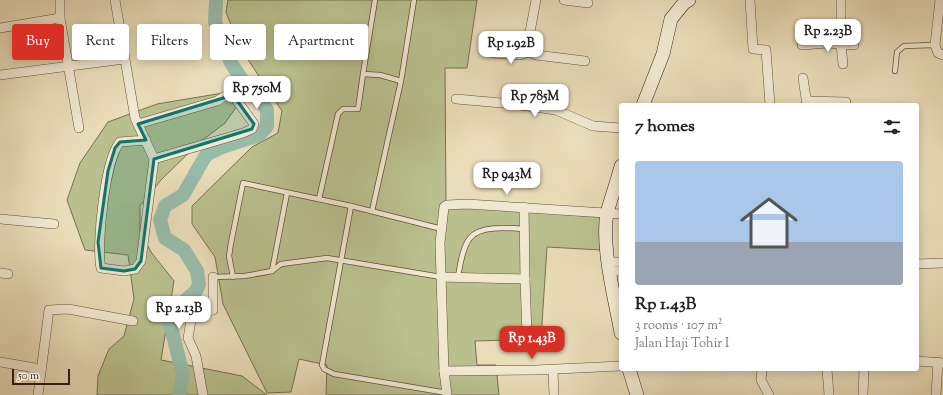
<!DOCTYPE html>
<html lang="en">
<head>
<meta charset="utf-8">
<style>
	body { margin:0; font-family:"Sorts Mill Goudy",serif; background:#f6f6f6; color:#222; height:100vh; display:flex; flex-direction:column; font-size:15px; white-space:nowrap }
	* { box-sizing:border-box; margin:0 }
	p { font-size:13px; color:#767676 }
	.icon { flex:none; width:22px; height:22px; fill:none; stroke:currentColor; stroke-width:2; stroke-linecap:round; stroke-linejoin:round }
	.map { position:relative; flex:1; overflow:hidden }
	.details { position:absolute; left:619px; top:103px; width:300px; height:268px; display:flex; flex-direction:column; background:#fff; border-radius:4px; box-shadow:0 2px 10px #0003 }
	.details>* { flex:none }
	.hud { position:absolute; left:12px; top:24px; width:380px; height:36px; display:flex; gap:8px }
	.scale { position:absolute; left:12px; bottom:10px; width:58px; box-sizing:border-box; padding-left:4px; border:2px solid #352016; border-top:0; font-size:11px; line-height:14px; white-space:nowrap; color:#352016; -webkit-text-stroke:3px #f1e8d1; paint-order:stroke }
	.price { position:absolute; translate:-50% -34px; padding:0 9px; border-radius:8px; background:#fff; color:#222; font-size:13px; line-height:26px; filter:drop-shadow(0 1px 2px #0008) }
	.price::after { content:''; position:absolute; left:50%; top:24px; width:12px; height:9px; margin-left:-6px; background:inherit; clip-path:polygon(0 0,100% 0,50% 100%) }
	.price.active { background:#d93025; color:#fff }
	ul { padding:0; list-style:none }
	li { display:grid; align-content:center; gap:8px; height:212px; padding:0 16px }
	li span { display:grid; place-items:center; height:124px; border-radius:4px; color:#555 }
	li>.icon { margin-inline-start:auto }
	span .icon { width:72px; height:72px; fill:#fffc; stroke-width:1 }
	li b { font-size:17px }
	h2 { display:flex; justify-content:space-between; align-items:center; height:48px; padding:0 16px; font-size:17px }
	.pill { padding:0 14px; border-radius:4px; background:#fff; box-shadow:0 2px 10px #0003; font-size:14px; line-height:36px }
	.pill.active { background:#d93025; color:#fff }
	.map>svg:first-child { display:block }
	.green { fill:#b9c08d; stroke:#777052 }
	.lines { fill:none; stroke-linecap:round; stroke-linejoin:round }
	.river { stroke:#98bcaa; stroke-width:14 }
	.service-casing { stroke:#624f3e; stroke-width:6 }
	.minor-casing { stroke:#624f3e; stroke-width:10 }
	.secondary-casing { stroke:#352016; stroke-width:14 }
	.service { stroke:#f1e8d1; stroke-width:4.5 }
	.minor { stroke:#f1e8d1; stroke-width:9 }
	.secondary { stroke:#f1e8d1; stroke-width:13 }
	.marked { fill:#0f766e; fill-opacity:0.2; stroke:#0f766e; stroke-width:3; stroke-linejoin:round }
</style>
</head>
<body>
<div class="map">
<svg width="943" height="395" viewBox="0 0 943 395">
	<rect width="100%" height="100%" fill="#e9dcb8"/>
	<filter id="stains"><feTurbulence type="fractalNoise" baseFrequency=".005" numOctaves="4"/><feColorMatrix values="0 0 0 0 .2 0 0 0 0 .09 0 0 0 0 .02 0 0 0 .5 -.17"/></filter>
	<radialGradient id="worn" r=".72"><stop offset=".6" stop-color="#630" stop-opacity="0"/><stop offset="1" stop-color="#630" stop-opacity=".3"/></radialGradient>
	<g class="green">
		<path d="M228,0h249l-10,68h-22l1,135 156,9 -1,38 -54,-3 -6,92 -66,2 2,24h19l3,30h-173l1,-30 -28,-6 -8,33 -24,1 -44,-89 -8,-47 -23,-33v-18l60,-59 26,-14 4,-22 -43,-65 -13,-34z"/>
		<path d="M223,93l14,13 -12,17 -25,19 -39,38 -21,26v25l11,21 23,29 -13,79 81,16 25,19h-170l1,-19 11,-27 15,-13 10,-37 -6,-44 -43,-5 -18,-50 13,-37 28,-41 49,-18z"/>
	</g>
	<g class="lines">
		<path class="river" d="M179,395l4,-20 -14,-56 3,-7 24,-21 3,-7 -2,-13 -13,-21 -19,-12 -5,-18 5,-14 18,-11 23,-40 16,-8 37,-12 8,-9v-16l-11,-16 -11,-10 -14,-21 -16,-41 1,-22"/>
		<g class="service-casing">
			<g id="service">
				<path d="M895,71l2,-19 7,-6 31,-1"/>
				<path d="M363,74l12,-74"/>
				<path d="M319,199l19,-85 5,-5h15l5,-35 17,1 21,6"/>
				<path d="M351,206l-29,159 2,4 10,5 113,19"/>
				<path d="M372,211l29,-130 13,-81"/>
				<path d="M272,271l15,-78"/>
				<path d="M213,277l32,-1 27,-5 9,-7 46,-6 114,19"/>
				<path d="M233,277l-4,-21 2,-13 12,-60 108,23 91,23"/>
				<path d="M458,277c2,-11 4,-29 12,-39 10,-13 39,-10 54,-9"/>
			</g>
		</g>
		<g class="minor-casing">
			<g id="minor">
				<path d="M60,0v18l19,110"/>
				<path d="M115,0l20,118 19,41 -13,102 -6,8 -11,2 -23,-3c-5,-23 4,-109 19,-126l26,-2"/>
				<path d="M564,0l24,3"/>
				<path d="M750,0l3,49 13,1 4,55"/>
				<path d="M841,0v45l2,19"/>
				<path d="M940,0l-5,45 3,8 5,2"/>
				<path d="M0,28l60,-10"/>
				<path d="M802,45l25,-2 27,2"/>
				<path d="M527,51l9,4 49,6"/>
				<path d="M493,53l27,2 6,-2 10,-53"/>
				<path d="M0,75l124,-16"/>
				<path d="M803,78l4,27"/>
				<path d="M456,99l57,5 43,6 37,16 28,2"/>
				<path d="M806,101l40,1"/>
				<path d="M138,124l79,-23 12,-7 4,1 21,29 -2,5 -9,4 -89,26"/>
				<path d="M0,219l54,5"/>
				<path d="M609,262h12"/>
				<path d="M917,264l26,-1"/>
				<path d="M611,271h10"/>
				<path d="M0,273l8,1"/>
				<path d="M441,277l84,2 -1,-72"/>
				<path d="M525,279l2,55"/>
				<path d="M917,361l26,2"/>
				<path d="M0,362l41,7"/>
				<path d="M762,369l-1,11 8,15"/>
				<path d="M827,369l2,26"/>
				<path d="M553,370l1,25"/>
				<path d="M444,371l92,-1 85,-4"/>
				<path d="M38,395l11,-85 19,-1 65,12"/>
				<path d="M203,395l-7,-39 -8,-18 4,-23 21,-5v-33"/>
				<path d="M447,395l-3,-24 -4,-128 4,-36 3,-2 20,-1 154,10"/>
				<path d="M863,395l1,-26"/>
				<path d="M936,395l2,-33"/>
			</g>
		</g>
		<g class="secondary-casing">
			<g id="secondary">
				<path d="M643,105l20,-51 8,-35 13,-16 5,-3"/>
				<path d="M621,166c-4,16 -10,32 -14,47 -6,34 8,86 14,120"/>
				<path d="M629,369l8,26"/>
			</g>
		</g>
		<use href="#service" class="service"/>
		<use href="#minor" class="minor"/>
		<use href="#secondary" class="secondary"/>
	</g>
	<path class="marked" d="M233,95l21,29 -2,5 -98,30 -13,102 -6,8 -11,2 -23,-3 -3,-26 10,-71 7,-23 5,-6 26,-2 -8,-16z"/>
	<rect width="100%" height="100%" filter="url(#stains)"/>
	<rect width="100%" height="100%" fill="url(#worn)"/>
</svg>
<div class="scale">50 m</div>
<b class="price" style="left:828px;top:53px">Rp 2.23B</b>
<b class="price" style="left:511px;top:65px">Rp 1.92B</b>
<b class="price" style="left:257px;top:110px">Rp 750M</b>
<b class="price" style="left:535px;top:118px">Rp 785M</b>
<b class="price" style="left:507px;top:196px">Rp 943M</b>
<b class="price" style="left:179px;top:330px">Rp 2.13B</b>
<b class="price active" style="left:532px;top:360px">Rp 1.43B</b>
<div class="hud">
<a class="pill active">Buy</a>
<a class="pill">Rent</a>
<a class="pill">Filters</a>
<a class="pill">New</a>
<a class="pill">Apartment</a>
</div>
<section class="details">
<h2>7 homes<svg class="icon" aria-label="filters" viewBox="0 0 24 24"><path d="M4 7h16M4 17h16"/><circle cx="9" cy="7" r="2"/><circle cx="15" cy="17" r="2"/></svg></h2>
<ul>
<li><span style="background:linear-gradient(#a9c7e8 65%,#9aa5b1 0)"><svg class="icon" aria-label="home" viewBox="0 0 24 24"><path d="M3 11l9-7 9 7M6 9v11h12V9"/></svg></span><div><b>Rp 1.43B</b><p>3 rooms · 107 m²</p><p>Jalan Haji Tohir I</p></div></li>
</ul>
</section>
</div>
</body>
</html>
